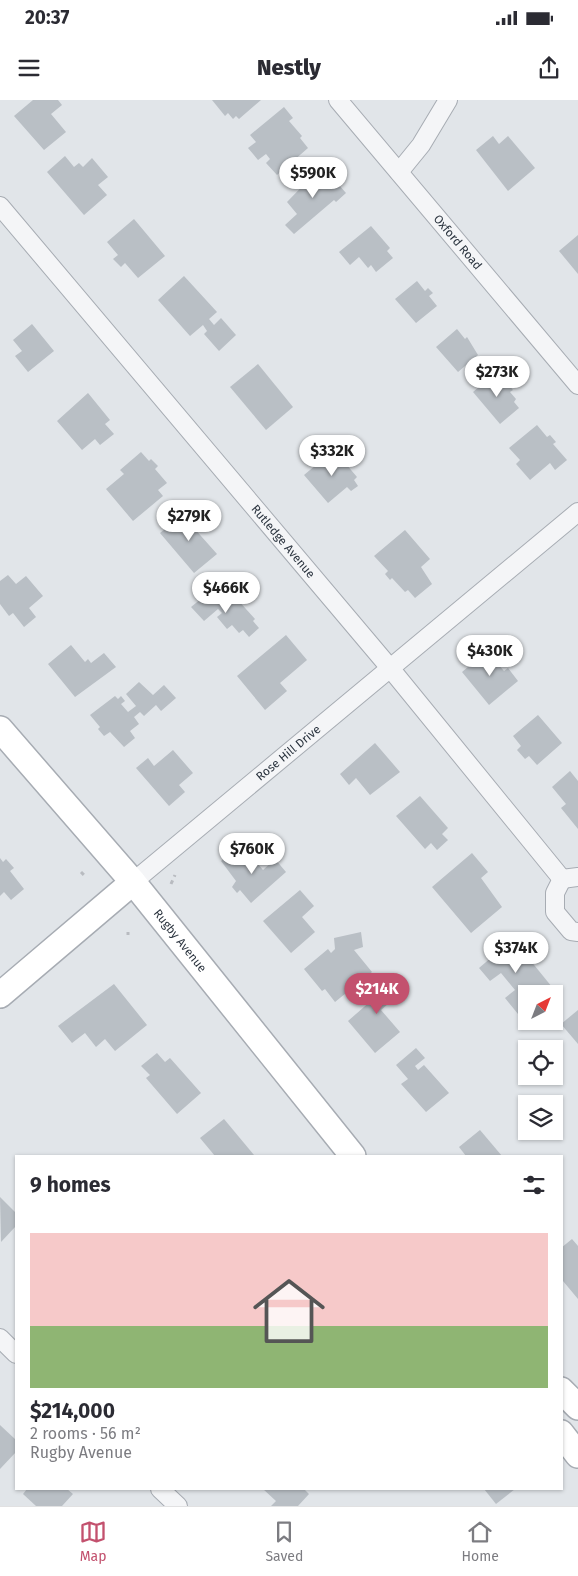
<!DOCTYPE html>
<html lang="en">
<head>
<meta charset="utf-8">
<style>
	body { margin:0; font-family:"Fira Sans",sans-serif; background:#f2f2f3; color:#2b2b33; height:100vh; display:flex; flex-direction:column; font-size:19px; white-space:nowrap }
	* { box-sizing:border-box; margin:0 }
	p { font-size:16px; color:#7c7c81 }
	.icon { flex:none; width:28px; height:28px; fill:none; stroke:currentColor; stroke-width:2; stroke-linecap:round; stroke-linejoin:round }
	.map { position:relative; flex:1; overflow:hidden }
	.details { position:absolute; left:15px; top:1055px; width:548px; height:335px; display:flex; flex-direction:column; background:#fff; border-radius:0px; box-shadow:0 1px 4px #0004 }
	.details>* { flex:none }
	.needle { width:32px; rotate:42deg }
	.fabs { position:absolute; left:518px; top:885px; display:grid; gap:10px }
	.fabs a { display:grid; place-items:center; width:45px; height:45px; border-radius:0px; background:#fff; box-shadow:0 1px 4px #0004; font-size:25px }
	.price { position:absolute; translate:-50% -42px; padding:0 11px; border-radius:18px; background:#fff; color:#222; font-size:16px; line-height:32px; filter:drop-shadow(0 1px 2px #0008) }
	.price::after { content:''; position:absolute; left:50%; top:30px; width:15px; height:11px; margin-left:-8px; background:inherit; clip-path:polygon(0 0,100% 0,50% 100%) }
	.price.on { background:#c3516e; color:#fff }
	ul { padding:0; list-style:none }
	li { display:grid; align-content:center; gap:10px; height:265px; padding:0 15px }
	li span { display:grid; place-items:center; height:155px; border-radius:0px; color:#555 }
	li>.icon { margin-inline-start:auto }
	span .icon { width:90px; height:90px; fill:#fffc; stroke-width:1 }
	li b { font-size:21px }
	h2 { display:flex; justify-content:space-between; align-items:center; height:60px; padding:0 15px; font-size:21px }
	.status { display:flex; justify-content:space-between; align-items:center; height:35px; padding:0 25px; background:#fff; direction:ltr }
	.status svg { height:14px; fill:currentColor }
	header { display:flex; justify-content:space-between; align-items:center; height:65px; padding:0 15px; background:#fff; font-size:22px; font-weight:800 }
	.tab-bar { display:flex; justify-content:space-around; align-items:center; height:70px; border-top:1px solid #e1e1e2; background:#fff; font-size:14px; color:#7c7c81 }
	.tab-bar a { display:grid; justify-items:center; gap:2px }
	.tab-bar .on { color:#c3516e }
	.map>svg:first-child { display:block }
	.building { fill:#b9bfc5 }
	.lines { fill:none; stroke-linecap:round; stroke-linejoin:round }
	.street-casing { stroke:#a7acb3; stroke-width:20 }
	.secondary-casing { stroke:#a7acb3; stroke-width:28 }
	.path { stroke:#b8bbc0; stroke-width:3; stroke-dasharray:4 4; stroke-linecap:butt }
	.street { stroke:#f4f5f7; stroke-width:18 }
	.secondary { stroke:#fff; stroke-width:25 }
	.labels { text-anchor:middle; dominant-baseline:central; stroke-width:4.5; stroke-linejoin:round; paint-order:stroke }
	.street-label { font-size:12px; fill:#2b343f; stroke:#f1f4f6 }
</style>
</head>
<body>
<div class="status"><b>20:37</b><svg viewBox="0 0 49 12"><path d="M0 12V9h3v3zM5 12V6h3v6zM10 12V3h3v9zM15 12V0h3v12zM26 1h20v11H26zM47 4h2v5h-2z"/></svg></div>
<header><svg class="icon" aria-label="menu" viewBox="0 0 24 24"><path d="M4 6h16M4 12h16M4 18h16"/></svg>Nestly<svg class="icon" aria-label="share" viewBox="0 0 24 24"><path d="M12 15V3M7 8l5-5 5 5M5 13v7h14v-7"/></svg></header>
<div class="map">
<svg width="578" height="1406" viewBox="0 0 578 1406">
	<rect width="100%" height="100%" fill="#e1e5e9"/>
	<g class="building">
		<path d="M33,0h25l4,5 -11,9 15,18 -22,18 -30,-34z"/>
		<path d="M212,0h49l-22,19 -3,-3 -3,3 -5,-6 -3,3z"/>
		<path d="M284,7l9,11 -4,3 13,15 -2,2 8,10 -31,27 -11,-12 4,-4 -4,-5 -8,6 -10,-12 8,-6 -6,-7z"/>
		<path d="M493,36l6,8 9,-8 27,32 -27,23 -32,-41z"/>
		<path d="M65,56l9,11 5,-4 4,4 9,-9 16,19 -10,8 9,10 -23,20 -37,-43z"/>
		<path d="M322,66l24,27 -10,9 -2,-2 -40,34 -9,-9 12,-11 -10,-12z"/>
		<path d="M134,119l31,37 -27,22 -13,-15 -4,4 -8,-8 5,-4 -11,-13z"/>
		<path d="M371,126l19,22 -3,3 6,7 -17,14 -5,-7 -3,3 -9,-11 -9,8 -11,-13z"/>
		<path d="M578,135v39l-19,-23z"/>
		<path d="M184,176l33,36 -8,7 5,6 7,-7 15,17 -17,16 -15,-17 3,-3 -4,-6 -13,11 -32,-36z"/>
		<path d="M417,181l8,10 3,-3 5,5 -4,3 8,10 -21,17 -21,-24z"/>
		<path d="M32,224l22,27 -26,21 -13,-16 7,-5 -9,-11z"/>
		<path d="M457,229l8,10 2,-2 11,18 -20,17 -22,-25z"/>
		<path d="M258,264l35,43 -27,23 -36,-43z"/>
		<path d="M495,273l10,12 2,-2 6,7 -3,2 6,7 -2,3 5,6 -19,16 -27,-32z"/>
		<path d="M88,293l22,27 -5,4 9,10 -14,11 -5,-6 -13,11 -25,-29z"/>
		<path d="M537,325l10,12 3,-2 6,7 -3,2 14,16 -12,10 -5,-7 -20,17 -14,-16 4,-4 -11,-12z"/>
		<path d="M334,350l23,27 -3,3 4,6 -7,5 -4,-4 -19,16 -24,-28z"/>
		<path d="M141,352l8,9 2,-2 7,7 -3,3 12,14 -9,7 5,6 -30,25 -27,-32 18,-15 -4,-4z"/>
		<path d="M188,411l10,12 -5,4 24,27 -23,19 -34,-40z"/>
		<path d="M405,430l25,29 -9,8 11,17 -17,14 -7,-8 -3,2 -13,-14 -2,2 -5,-6 3,-3 -14,-15z"/>
		<path d="M8,475l8,9 10,-8 17,20 -14,12 7,9 -12,10 -11,-14 -4,3 -9,-12v-23z"/>
		<path d="M212,490l15,18 10,-9 18,20 -2,2 6,7 -10,9 -6,-7 -4,3 -7,-8 -5,4 -10,-12 5,-4 -4,-4 -14,12 -13,-14z"/>
		<path d="M286,535l21,25 -27,23 7,8 -22,19 -28,-34z"/>
		<path d="M71,545l14,17 3,-3 3,4 13,-10 12,14 -41,30 -27,-33z"/>
		<path d="M488,550l5,7 5,-4 4,5 -5,5 7,8 4,-3 10,13 -29,24 -27,-33z"/>
		<path d="M139,582l14,13 11,-10 12,13 -15,13 -5,-6 -12,11 -4,-4 -6,5 5,7 -9,7 5,7 -11,9 -14,-15 -6,4 -6,-7 2,-2 -10,-12 25,-19 3,3 3,-3 4,5 -4,3 7,8 8,-6 -10,-12z"/>
		<path d="M538,615l24,28 -25,22 -8,-9 -4,3 -8,-9 4,-4 -8,-10z"/>
		<path d="M375,643l25,29 -30,23 -14,-17 -7,7 -9,-11z"/>
		<path d="M173,650l20,23 -14,12 6,7 -16,14 -33,-38 12,-10 6,8z"/>
		<path d="M570,671l8,10v48l-17,-21 5,-4 -14,-17z"/>
		<path d="M420,696l28,32 -6,6 6,6 -11,10 -6,-7 -6,6 -29,-33z"/>
		<path d="M246,750l17,20 12,-11 11,13 -35,31 -11,-13 -3,3 -5,-6 4,-6 -15,-20 11,-10 5,7z"/>
		<path d="M472,753l16,19 -7,6 21,29 -31,26 -39,-46z"/>
		<path d="M0,758l3,4 3,-3 8,9 -4,3 14,18 -13,11 -7,-8 -4,4z"/>
		<path d="M300,790l14,16 -12,11 13,15 -24,21 -28,-32z"/>
		<path d="M361,832l2,15 -9,3 18,22 -37,30 -10,-13 -3,2 -18,-22 24,-20 3,4 4,-4 -1,-11z"/>
		<path d="M513,839l39,48 -9,7h-17v13l-8,7 -13,-16 10,-8 -14,-17 -11,8 -11,-13z"/>
		<path d="M386,874l17,17 -22,19 19,22 -25,21 -27,-32 24,-21 -7,-8z"/>
		<path d="M114,884l33,41 -32,26 -10,-12 -9,8 -11,-14 -13,10 -14,-17z"/>
		<path d="M578,910v34l-17,-20z"/>
		<path d="M416,948l9,10 -10,8 3,4 6,-5 25,28 -23,19 -25,-28 7,-5 -12,-14z"/>
		<path d="M157,953l8,9 5,-4 31,35 -24,21 -31,-36 4,-3 -9,-9z"/>
		<path d="M224,1019l30,36 -1,1h-38l-15,-18z"/>
		<path d="M480,1030l22,26h-36l-7,-9z"/>
		<path d="M0,1097l16,16v13l-15,16z"/>
		<path d="M572,1139l6,7v53l-15,-18 -2,2v-35z"/>
		<path d="M0,1325l16,15v12l-16,17z"/>
		<path d="M27,1389h40l6,5 -11,12h-26l-13,-12z"/>
		<path d="M263,1389h41l5,5 -11,12h-27l5,-5z"/>
		<path d="M484,1389h31l-19,15z"/>
	</g>
	<g class="lines">
		<g class="street-casing">
			<g id="street">
				<path id="s1" d="M338,0l240,285"/>
				<path d="M399,72l22,-27 27,-45"/>
				<path id="s2" d="M0,106l390,462 172,211"/>
				<path d="M562,779l-7,14v19l16,19 7,1"/>
				<path d="M562,779l16,-2"/>
				<path id="s3" d="M133,782l445,-370"/>
				<path d="M0,1238l16,16"/>
				<path d="M160,1389l18,17"/>
			</g>
		</g>
		<g class="secondary-casing">
			<g id="secondary">
				<path id="s4" d="M0,629l133,153 220,274"/>
				<path d="M0,895l133,-113"/>
				<path d="M561,1290l17,17"/>
				<path d="M561,1333l17,22"/>
			</g>
		</g>
		<g class="path">
			<path d="M81,772l4,4"/>
			<path d="M171,784l4,-9"/>
			<path d="M128,835v-3"/>
		</g>
		<use href="#street" class="street"/>
		<use href="#secondary" class="secondary"/>
	</g>
	<g class="labels">
		<g class="street-label">
			<text stroke="none"><textPath href="#s1" startOffset="186">Oxford Road</textPath></text>
			<text stroke="none"><textPath href="#s2" startOffset="439">Rutledge Avenue</textPath></text>
			<text stroke="none"><textPath href="#s3" startOffset="202">Rose Hill Drive</textPath></text>
			<text stroke="none"><textPath href="#s4" startOffset="278">Rugby Avenue</textPath></text>
		</g>
	</g>
</svg>
<div class="fabs">
<a><svg class="needle" viewBox="-14 -14 28 28"><path d="M0-13l5 13h-10z" fill="#e53935"/><path d="M0 13l5-13h-10z" fill="#7c7c81"/></svg></a>
<a><svg class="icon" aria-label="locate" viewBox="0 0 24 24"><circle cx="12" cy="12" r="6"/><path d="M12 2v4M12 18v4M2 12h4M18 12h4"/></svg></a>
<a><svg class="icon" aria-label="layers" viewBox="0 0 24 24"><path d="M12 4l9 5-9 5-9-5zM3 14l9 5 9-5"/></svg></a>
</div>
<b class="price" style="left:313px;top:99px">$590K</b>
<b class="price" style="left:497px;top:298px">$273K</b>
<b class="price" style="left:332px;top:377px">$332K</b>
<b class="price" style="left:189px;top:442px">$279K</b>
<b class="price" style="left:226px;top:514px">$466K</b>
<b class="price" style="left:490px;top:577px">$430K</b>
<b class="price" style="left:252px;top:775px">$760K</b>
<b class="price" style="left:516px;top:874px">$374K</b>
<b class="price on" style="left:377px;top:915px">$214K</b>
<section class="details">
<h2>9 homes<svg class="icon" aria-label="filters" viewBox="0 0 24 24"><path d="M4 7h16M4 17h16"/><circle cx="9" cy="7" r="2"/><circle cx="15" cy="17" r="2"/></svg></h2>
<ul>
<li><span style="background:linear-gradient(#f6c9c9 60%,#8fb573 0)"><svg class="icon" aria-label="home" viewBox="0 0 24 24"><path d="M3 11l9-7 9 7M6 9v11h12V9"/></svg></span><div><b>$214,000</b><p>2 rooms · 56 m²</p><p>Rugby Avenue</p></div></li>
</ul>
</section>
</div>
<nav class="tab-bar">
<a class="on"><svg class="icon" aria-label="map" viewBox="0 0 24 24"><path d="M3 6l6-2 6 2 6-2v14l-6 2-6-2-6 2zM9 4v14M15 6v14"/></svg>Map</a>
<a><svg class="icon" aria-label="saved" viewBox="0 0 24 24"><path d="M7 4h10v16l-5-4-5 4z"/></svg>Saved</a>
<a><svg class="icon" aria-label="home" viewBox="0 0 24 24"><path d="M3 11l9-7 9 7M6 9v11h12V9"/></svg>Home</a>
</nav>
</body>
</html>
